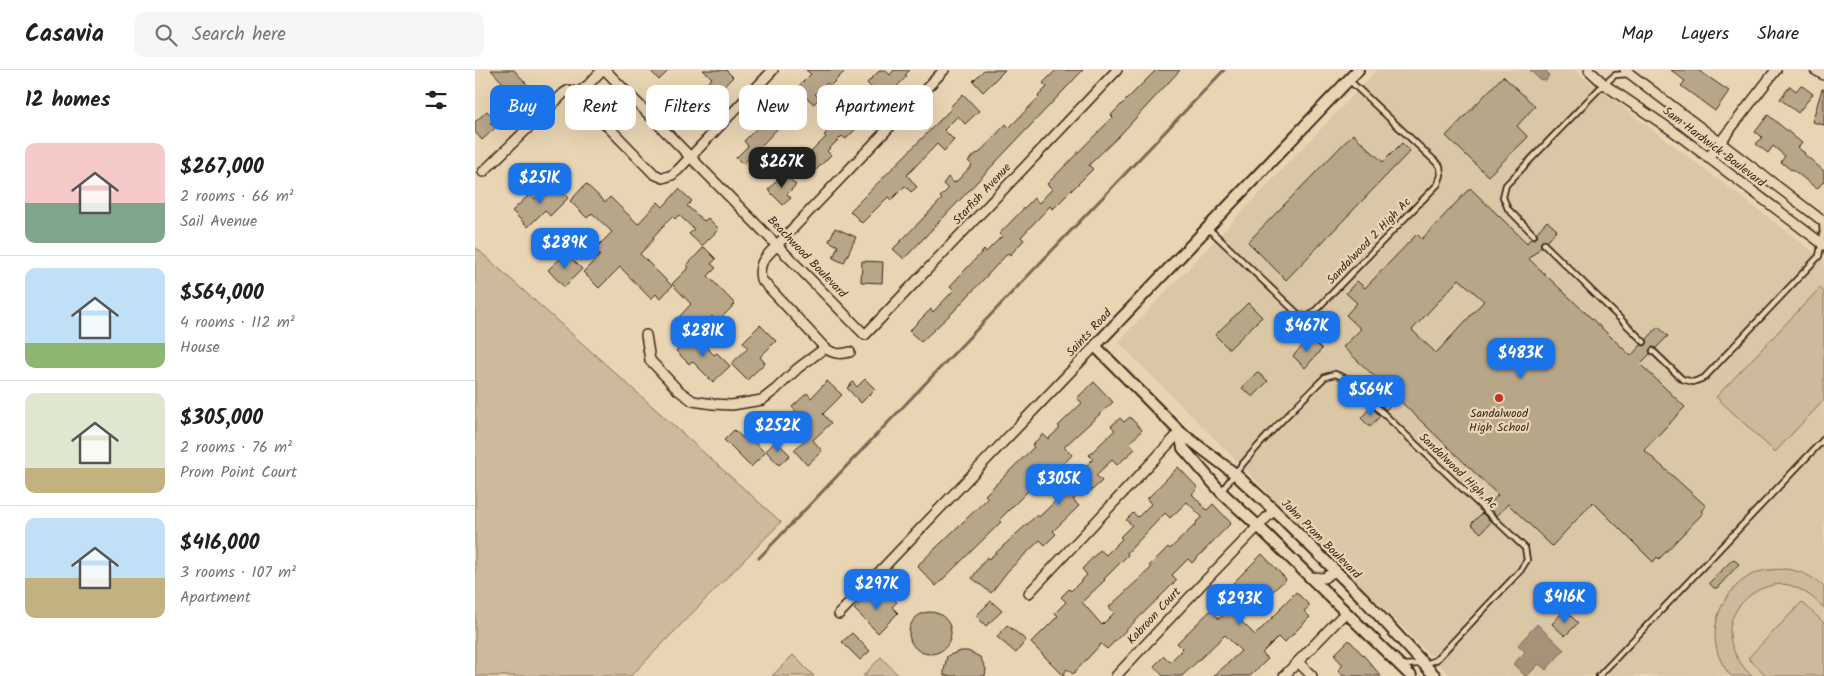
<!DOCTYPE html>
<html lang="en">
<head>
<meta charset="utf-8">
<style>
	body { margin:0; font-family:Kalam,sans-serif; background:#f6f6f6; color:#202124; height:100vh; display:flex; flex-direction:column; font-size:19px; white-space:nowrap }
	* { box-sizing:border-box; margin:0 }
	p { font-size:16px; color:#757577 }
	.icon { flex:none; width:28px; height:28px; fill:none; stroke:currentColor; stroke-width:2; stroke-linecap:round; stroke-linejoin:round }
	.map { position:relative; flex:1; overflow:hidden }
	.details { display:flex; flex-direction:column; background:#fff; width:475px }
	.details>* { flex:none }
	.hud { position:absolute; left:15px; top:15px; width:475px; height:45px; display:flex; gap:10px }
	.price { position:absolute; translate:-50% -42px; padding:0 11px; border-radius:10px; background:#1a73e8; color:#fff; font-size:16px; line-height:32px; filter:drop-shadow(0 1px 2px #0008) }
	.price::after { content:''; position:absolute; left:50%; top:30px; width:15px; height:11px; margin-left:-8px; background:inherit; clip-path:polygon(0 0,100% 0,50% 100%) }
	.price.on { background:#222; color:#fff }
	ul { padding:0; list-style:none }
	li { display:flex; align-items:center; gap:15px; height:125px; padding:0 25px }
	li+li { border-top:1px solid #e0e0e0 }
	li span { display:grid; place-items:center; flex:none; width:140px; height:100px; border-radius:10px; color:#555 }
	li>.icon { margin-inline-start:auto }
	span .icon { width:60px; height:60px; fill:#fffc; stroke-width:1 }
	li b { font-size:21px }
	h2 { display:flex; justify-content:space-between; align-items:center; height:60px; padding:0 25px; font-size:21px }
	.tag { padding:0 18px; border-radius:10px; background:#fff; box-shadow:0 5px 20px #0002; font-size:18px; line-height:45px }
	.tag.on { background:#1a73e8; color:#fff }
	header { display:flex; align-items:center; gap:30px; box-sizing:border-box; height:70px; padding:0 25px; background:#fff; border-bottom:1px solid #e0e0e0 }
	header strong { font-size:24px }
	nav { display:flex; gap:28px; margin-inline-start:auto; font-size:18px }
	.search { width:350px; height:45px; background:#f6f6f6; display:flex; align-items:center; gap:12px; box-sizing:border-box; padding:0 18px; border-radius:10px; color:#757577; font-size:19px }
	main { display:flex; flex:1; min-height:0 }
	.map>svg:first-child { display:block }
	.built { fill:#dac7a6 }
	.green { fill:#cdb99b; stroke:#84725c }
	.water { fill:#a59278; stroke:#7b6854 }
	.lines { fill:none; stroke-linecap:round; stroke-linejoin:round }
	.stream { stroke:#7b6854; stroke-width:3 }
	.building { fill:#b8a689; stroke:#3b2a1e; fill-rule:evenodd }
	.service-casing { stroke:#3b2a1e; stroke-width:8 }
	.minor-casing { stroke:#3b2a1e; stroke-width:12 }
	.tertiary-casing { stroke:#3b2a1e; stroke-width:14 }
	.service { stroke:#e9d5b3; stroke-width:4.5 }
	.minor { stroke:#e9d5b3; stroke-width:9 }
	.tertiary { stroke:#e9d5b3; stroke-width:10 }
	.poi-dot { fill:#c8321e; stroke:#e9d5b3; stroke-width:2 }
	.labels { text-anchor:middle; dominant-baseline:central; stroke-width:4.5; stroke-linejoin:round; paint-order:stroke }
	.street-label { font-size:12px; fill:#3b2a1e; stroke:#e9d5b3 }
	.poi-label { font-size:12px; fill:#3b2a1e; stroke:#e9d5b3 }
</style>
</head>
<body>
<header>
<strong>Casavia</strong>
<div class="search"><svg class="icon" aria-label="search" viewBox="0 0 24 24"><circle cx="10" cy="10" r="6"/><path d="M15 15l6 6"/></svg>Search here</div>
<nav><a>Map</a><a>Layers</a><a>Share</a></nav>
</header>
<main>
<section class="details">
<h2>12 homes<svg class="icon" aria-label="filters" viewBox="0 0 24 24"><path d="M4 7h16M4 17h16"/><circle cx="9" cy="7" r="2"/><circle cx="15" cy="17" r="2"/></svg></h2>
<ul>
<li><span style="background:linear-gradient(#f6c9c9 60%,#7fa58c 0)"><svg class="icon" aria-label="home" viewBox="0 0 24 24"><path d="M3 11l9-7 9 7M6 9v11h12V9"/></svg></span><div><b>$267,000</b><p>2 rooms · 66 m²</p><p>Sail Avenue</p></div></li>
<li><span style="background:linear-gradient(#bfe0f5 75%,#8fb573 0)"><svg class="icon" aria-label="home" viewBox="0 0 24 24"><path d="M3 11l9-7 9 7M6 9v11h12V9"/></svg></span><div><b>$564,000</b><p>4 rooms · 112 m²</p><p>House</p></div></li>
<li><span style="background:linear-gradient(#dfe7d0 75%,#c2b280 0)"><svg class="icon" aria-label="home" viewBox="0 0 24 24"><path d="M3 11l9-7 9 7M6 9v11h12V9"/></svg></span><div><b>$305,000</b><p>2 rooms · 76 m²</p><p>Prom Point Court</p></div></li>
<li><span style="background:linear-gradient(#bfe0f5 60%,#c2b280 0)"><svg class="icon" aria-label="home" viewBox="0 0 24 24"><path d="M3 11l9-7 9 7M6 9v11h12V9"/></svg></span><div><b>$416,000</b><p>3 rooms · 107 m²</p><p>Apartment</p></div></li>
</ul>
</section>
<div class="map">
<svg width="1349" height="606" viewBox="0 0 1349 606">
	<rect width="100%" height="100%" fill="#e9d5b3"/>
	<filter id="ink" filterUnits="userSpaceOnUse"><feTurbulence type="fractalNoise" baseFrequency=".02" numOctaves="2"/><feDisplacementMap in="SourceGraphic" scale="10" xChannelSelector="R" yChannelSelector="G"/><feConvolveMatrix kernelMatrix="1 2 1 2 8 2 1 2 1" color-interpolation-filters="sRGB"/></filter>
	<g filter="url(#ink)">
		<path class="built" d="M902,0h197l250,190v416h-373l-333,-334z"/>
		<g class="green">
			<path d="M0,177l306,275 -150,154h-156z"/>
			<path d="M1345,218l4,4v108l-49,52 -59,-55z"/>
			<path d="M1310,499c16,2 27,7 39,18v21c-10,-10 -21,-19 -35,-23 -26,-5 -57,17 -59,44 -1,18 9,35 22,47h-21c-29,-32 -16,-81 20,-101 10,-6 23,-5 34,-6z"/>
			<path d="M1327,532l22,21v53h-57l-19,-18z"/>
			<path d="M318,585l21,21h-42z"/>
			<path d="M406,587l18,19h-36z"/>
		</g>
		<g class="water">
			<path d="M1055,0h16l3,5 -3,6 -6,-1z"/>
			<path d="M1062,554l27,26 -18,20 -7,-6 -12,12h-2l-12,-12 12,-12 -7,-7z"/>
		</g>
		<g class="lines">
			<path class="stream" d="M284,488l465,-488"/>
		</g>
		<g class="building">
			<path d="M16,0h23l19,21 -12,11 -4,-5 -5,5 -8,-9 3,-3 -4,-5 1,-1z"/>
			<path d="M175,0h19l-10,10z"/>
			<path d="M228,0h23l7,7 -32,33 -10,-10 21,-22z"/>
			<path d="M331,0h40l-16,16 -3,-3 -12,11 4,4 -5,6 -7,-6 -48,50 11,10 -8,7 -10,-10 -9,9 -7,-6 12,-12 -4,-5 67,-67z"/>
			<path d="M405,0h5l5,5 4,-5h16l-5,5 2,1 -61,63 -4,-3 -15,15 4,4 -19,19 -12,-11 26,-26 -2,-2 8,-8 -4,-3 8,-8 3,2 19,-19 3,2 12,-12 -6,-6z"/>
			<path d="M509,0h21l-22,22 -10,-11z"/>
			<path d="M581,0h27l-179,189 -11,-10 49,-50 -2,-2 8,-8 -5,-5 5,-7 6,6 5,-4 13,-14 -4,-4 9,-8 1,1 28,-30 3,4 30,-31 -1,-1 9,-9 -4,-4z"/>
			<path d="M681,0h24l-59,64 -32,31 4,4 -40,40 -3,-3 -29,31 3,3 -14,15 -2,-2 -54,58 -33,31 -12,-11 22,-22 2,3 21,-22 -4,-4 34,-36 2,2 16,-16 -3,-2 35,-36 5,5 13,-14 -5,-5 66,-67 -2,-2z"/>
			<path d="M1196,0h27l31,21 -14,20 -34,-25 4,-5z"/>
			<path d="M1028,6l32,30 -18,20 11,11 -40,39 -42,-40z"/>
			<path d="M1326,15l12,9 -15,19 -18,-14 10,-13 6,5z"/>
			<path d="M1347,19h2v36l-12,-3z"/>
			<path d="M488,24l16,17 -14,13 -7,-8 -14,14 10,10 -10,11 -7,-7 -30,31 10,12 -6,5 -6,-6 -14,14 -3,-3 -26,26 -12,-12 101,-102 -1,-2z"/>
			<path d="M12,41l8,8 -5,4 5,5 -13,12 -7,-8v-10z"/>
			<path d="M1293,45l34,28 -4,5 7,5 -1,1 20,17v10l-7,8 -25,-20 -1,1 -10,-8 4,-6 -12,-10 -5,7 -12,-9 6,-7 -7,-5z"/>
			<path d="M878,64l30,28 19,-19 8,8 -124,129 -38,-38z"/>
			<path d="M309,103l12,12 -9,9 4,4 -8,7 -15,-15z"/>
			<path d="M77,112l16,16 -18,18 -5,-6 -17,17 -16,-16 18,-17 5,5z"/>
			<path d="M111,114l19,18 5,-5 28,27 20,-22 5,5 16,-18 13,12 -5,5 17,15 4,-3 11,11 -17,17 -13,-12 5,-5 -15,-14 -4,4 -3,-3 -19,21 1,2 -14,15 32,32 -12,13 -4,-5 -5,5 -31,-32 -21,21 -16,-16 17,-17 -5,-6 17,-17 -20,-19 -5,5 -17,-17z"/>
			<path d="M995,118l57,55 4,-5 4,1 2,-2v-5l10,-11 10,9 -10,11 -6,1v5l-12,12 102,97 10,-11 4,1 2,-2v-5l11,-12 10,9 -12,12 -4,-1 -2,2v5l-10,10 45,43 -41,43 62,56 -5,5 2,2 -44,46 -2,-2 -4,5 -60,-60 -41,44 -44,-42 -11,12 -10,-9 11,-12 -101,-97 -11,12 -9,-9 11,-12 -45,-42 18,-18 -15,-14 11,-12 -11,-10 11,-12 8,7 52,-54 5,5zM984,209l25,22 -48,52 -24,-23z"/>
			<path d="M360,158l21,9 -12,26 -11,-5 5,-12 -9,-5z"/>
			<path d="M229,177l12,12 -5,5 5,4 -8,8 27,28 -18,18 -5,-6 -16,17 -17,-16 12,-13 -19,-20 17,-17 -2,-2z"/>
			<path d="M91,183l16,16 -18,18 -16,-17z"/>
			<path d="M387,191l21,1 -1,21 -21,-1z"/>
			<path d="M773,233l14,14 -33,32 -14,-14z"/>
			<path d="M285,255l16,16 -16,16 5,6 -18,17 -16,-16 17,-16 -5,-6z"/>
			<path d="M218,264l21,21 3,-2 13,13 -17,16 -21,-21 -3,3 -13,-13z"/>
			<path d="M835,268l12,11 -17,19 -12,-12z"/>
			<path d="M782,302l11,9 -15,16 -11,-9z"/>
			<path d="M390,309l10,10 -14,14 -14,-15 6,-6 4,5z"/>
			<path d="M352,311l15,14 -19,19 8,9 -18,17 9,11 -15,14 -13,-15 14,-13 -10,-10 2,-2 -5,-5 5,-4 -8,-9 15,-14 4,5z"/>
			<path d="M619,312l19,20 -49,45 8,8 -15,16 -4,-5 -54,54 2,2 -65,64 -19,-20 71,-68 -3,-3 49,-48 -2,-2 11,-11 5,5 12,-11 -2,-2 24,-23 -5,-5z"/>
			<path d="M896,337l9,9 -10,11 -9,-9z"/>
			<path d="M655,347l12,13 -12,13 5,6 -18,16 -5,-5 -16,15 6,6 -11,10 -5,-4 -13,13 6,6 -26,25 3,3 -11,11 -5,-5 -33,32 -16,21 -19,-15 15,-21 2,2 48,-44 2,2 29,-28 -3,-3 28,-27 -4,-4 26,-25 -4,-4 9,-8 4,4z"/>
			<path d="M259,360l9,8 4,-4 18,19 -14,14 -27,-27z"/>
			<path d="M301,371l14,14 -11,10 -13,-14z"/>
			<path d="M703,397l20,21 -6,6 15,16 6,-6 18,19 -39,40 -4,-4 -16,16 5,5 -70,69 -6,-5 -28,30 -6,-5 -4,6 -32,-32 27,-27 -3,-3 11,-11 -5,-5 8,-8 2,2 16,-16 -5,-6 18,-19 6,5 16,-16 -2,-2 12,-12 -6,-5 7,-7 5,4 13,-13 -4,-5zM712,432l15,15 -6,5 1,1 -27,26 -2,-2 -19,19 2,2 -42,39 5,6 -12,12 -20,-23 23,-22 -1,-1 24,-24 -1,-2 38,-40 5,5z"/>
			<path d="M1007,443l9,9 -10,11 -10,-9z"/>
			<path d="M787,484l24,25 -16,15 -4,-4 -28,28 17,17 26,-26 -1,-1 16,-16 14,14 -6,5 6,6 -26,26 -6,-6 -16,16 6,6 -18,17h-36l27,-25 -16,-16 -43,41h-19l-9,-10 10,-10 6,6 13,-13 -6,-6 34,-33 8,9 15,-15 -11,-11z"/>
			<path d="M1258,489l6,5 -22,24h-3l-5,-5z"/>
			<path d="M412,523l10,9 -5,5 6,6 -20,20 -24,-24 16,-15 8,8z"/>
			<path d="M516,531l11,10 -16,15 -10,-10z"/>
			<circle cx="455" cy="563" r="21"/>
			<path d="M1093,543l10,10 -13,13 -13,-12 9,-10 4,3z"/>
			<path d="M532,555l19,15 -10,13 -19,-16z"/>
			<path d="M377,563l18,18 -10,9 -18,-18z"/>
			<path d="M874,570l15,16 17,20h-38l-5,-6 5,-5 -9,-10z"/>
			<path d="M486,581h7l12,6 6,12 -1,7h-41v-5l3,-15z"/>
		</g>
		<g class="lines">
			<g class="service-casing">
				<g id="service">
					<path d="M733,158l91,87 8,2 5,-3 126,-130 3,-9 -1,-9 -91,-86"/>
					<path d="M1059,165l-26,-26 -5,-12 3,-12 93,-96 16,-14 14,-1"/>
					<path d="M1069,174l100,98"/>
					<path d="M1178,281l29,28 11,3 11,-4 115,-122 4,-21 -1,-14"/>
					<path d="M746,422c30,-42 68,-79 104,-115l10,-3 12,5 178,169 2,12 -7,11 -84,89 -8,3 -22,2 -3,-1"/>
					<path d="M1124,606l225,-237"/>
				</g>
			</g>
			<g class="minor-casing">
				<g id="minor">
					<path d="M130,0l260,265 252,-265"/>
					<path d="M1114,0l16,15 68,46 151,114"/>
					<path d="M1150,0l199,152"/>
					<path d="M1340,0l9,5"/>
					<path d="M103,23l3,6 73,75 9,4 9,-3 6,-5 95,-100"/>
					<path d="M103,23l10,-8 14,-15"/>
					<path d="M1233,88l68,-88"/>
					<path d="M8,102l81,-79 5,-3 9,3"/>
					<path d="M171,265l4,25 28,30 15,11 20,3 19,1 30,-5 14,-11 22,-21 27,-20"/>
					<path d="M375,282c-10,3 -17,2 -25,-4l-64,-69c-4,-17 6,-23 17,-35l166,-174"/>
					<path d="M835,507l14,1 11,-7"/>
					<path d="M554,523l151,-161"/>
					<path d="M364,544l256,-268"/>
					<path d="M823,592l14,14"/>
					<path d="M641,606l87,-93 71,-73"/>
					<path d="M809,606l62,-64"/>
				</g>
			</g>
			<g class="tertiary-casing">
				<g id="tertiary">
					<path d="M883,0l-263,276 85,86 54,41 40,37 88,87 73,79"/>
					<path d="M705,362l3,16 38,44 37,34 153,150"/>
				</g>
			</g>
			<use href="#service" class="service"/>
			<use href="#minor" class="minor"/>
			<use href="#tertiary" class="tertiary"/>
		</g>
	</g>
	<circle class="poi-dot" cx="1024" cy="328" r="5"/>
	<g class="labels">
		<g class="street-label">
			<text transform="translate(1239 77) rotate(37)">Sam Hardwick Boulevard</text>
			<text transform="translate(507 124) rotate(-47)">Starfish Avenue</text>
			<text transform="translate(894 171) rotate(-46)">Sandalwood 2 High Ac</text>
			<text transform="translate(332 187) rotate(46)">Beachwood Boulevard</text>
			<text transform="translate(614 263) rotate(-47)">Saints Road</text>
			<text transform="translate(983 401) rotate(44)">Sandalwood High Ac</text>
			<text transform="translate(846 469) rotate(45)">John Prom Boulevard</text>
			<text transform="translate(679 546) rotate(-47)">Kabroon Court</text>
		</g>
		<g class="poi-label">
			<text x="1024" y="343">Sandalwood<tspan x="1024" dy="14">High School</tspan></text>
		</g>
	</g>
</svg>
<b class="price on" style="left:307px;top:119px">$267K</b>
<b class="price" style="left:65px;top:135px">$251K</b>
<b class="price" style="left:90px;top:200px">$289K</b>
<b class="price" style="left:832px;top:283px">$467K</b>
<b class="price" style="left:228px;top:288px">$281K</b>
<b class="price" style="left:1046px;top:310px">$483K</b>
<b class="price" style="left:896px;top:347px">$564K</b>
<b class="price" style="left:303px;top:383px">$252K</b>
<b class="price" style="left:584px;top:436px">$305K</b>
<b class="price" style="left:402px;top:541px">$297K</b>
<b class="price" style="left:1090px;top:554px">$416K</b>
<b class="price" style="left:765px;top:556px">$293K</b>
<div class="hud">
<a class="tag on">Buy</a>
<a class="tag">Rent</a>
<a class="tag">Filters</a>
<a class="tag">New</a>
<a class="tag">Apartment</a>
</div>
</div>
</main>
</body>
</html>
